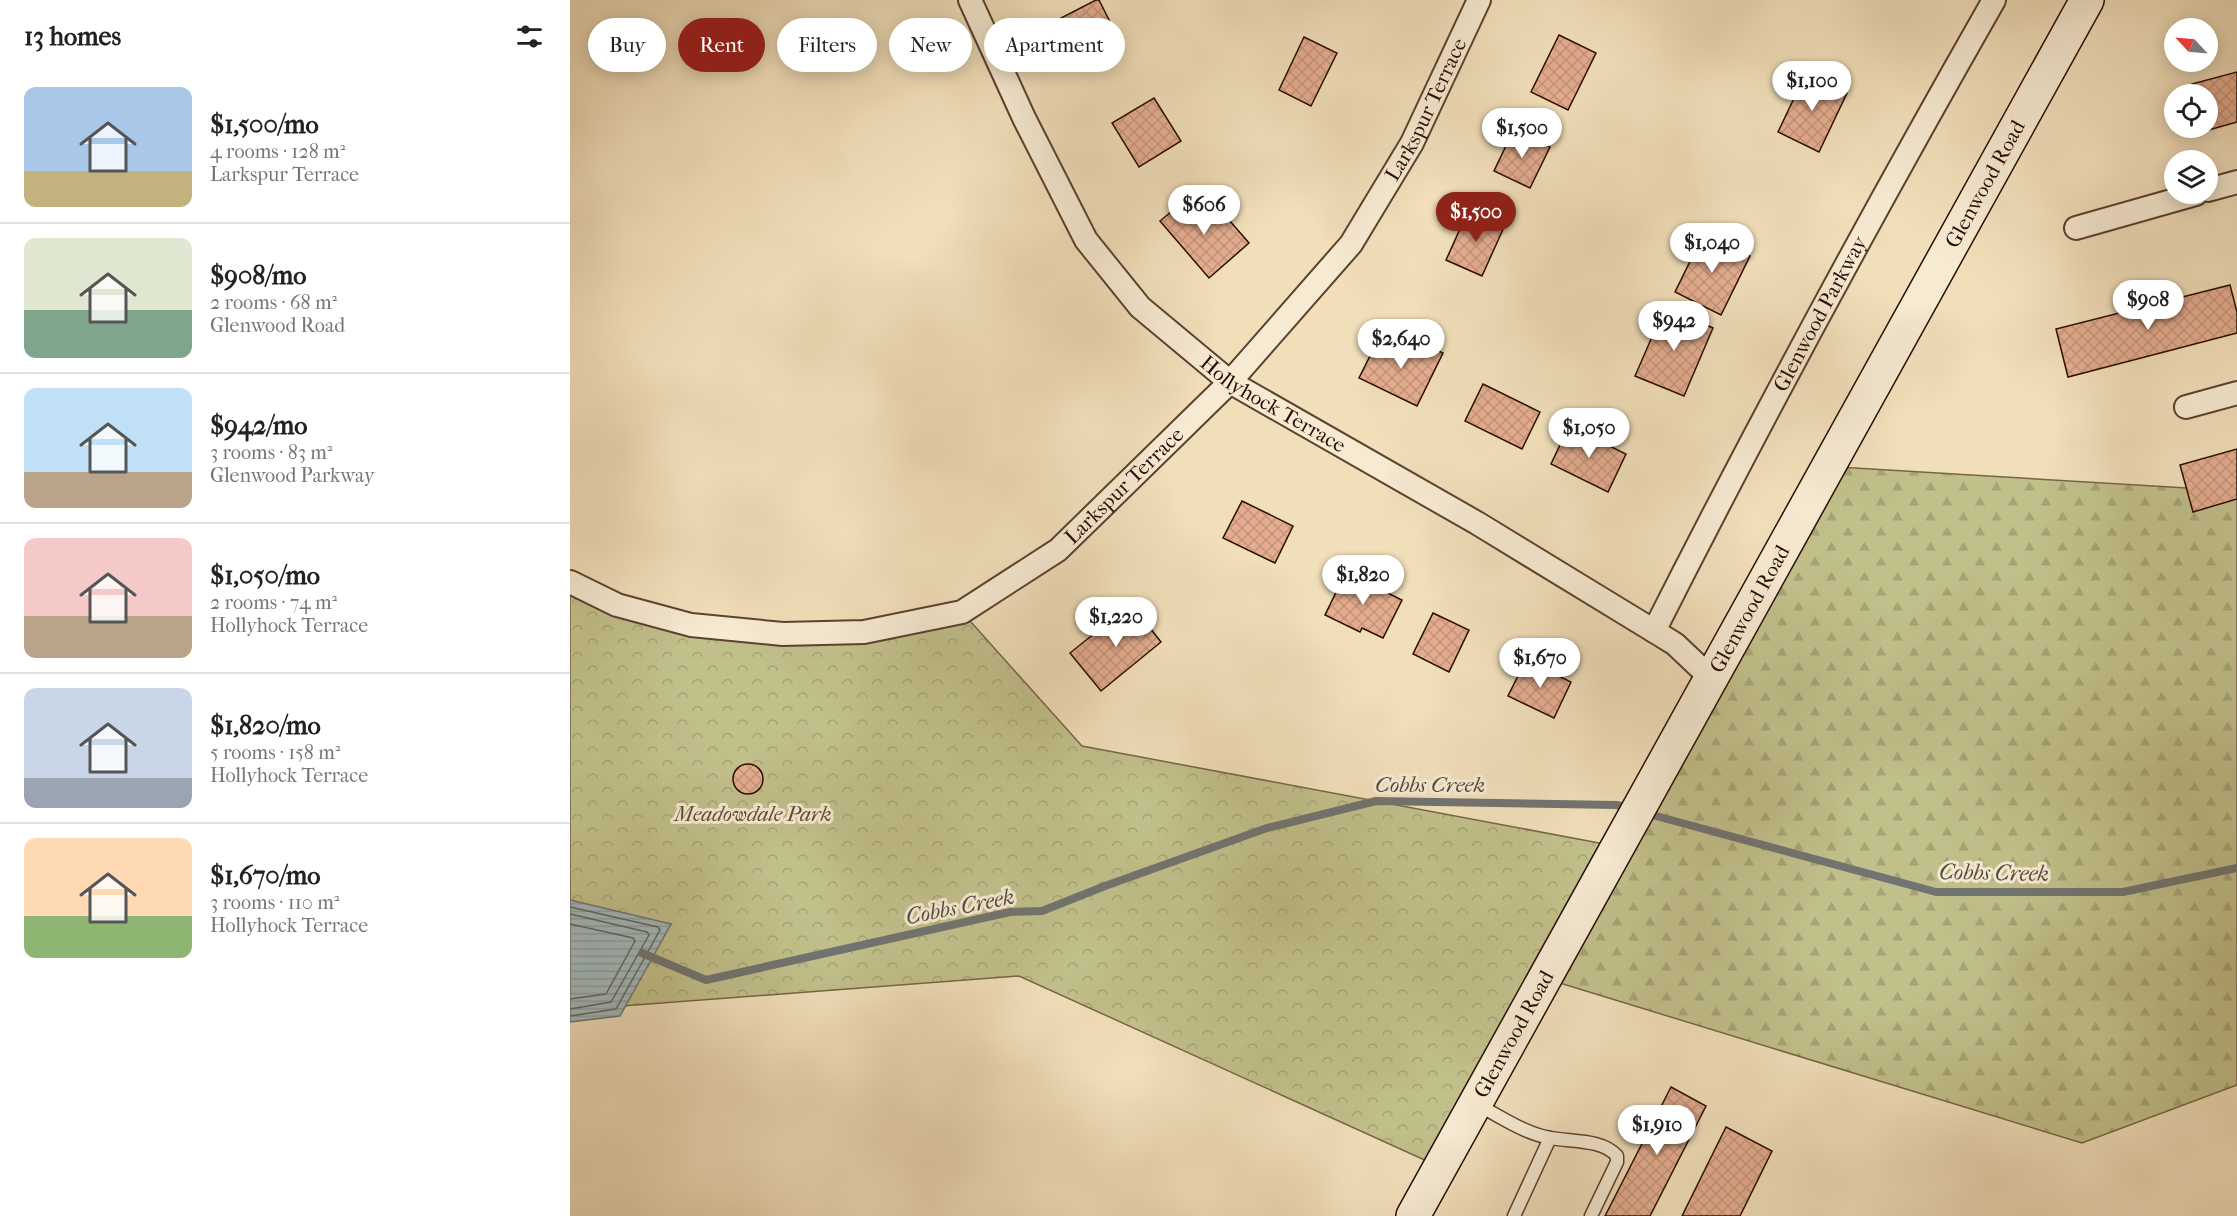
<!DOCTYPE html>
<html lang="en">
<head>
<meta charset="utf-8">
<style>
	body { margin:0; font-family:"IM FELL French Canon",serif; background:#f6f6f6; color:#222; height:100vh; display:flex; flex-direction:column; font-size:22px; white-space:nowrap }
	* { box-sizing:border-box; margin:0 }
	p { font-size:20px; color:#767676 }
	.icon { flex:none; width:33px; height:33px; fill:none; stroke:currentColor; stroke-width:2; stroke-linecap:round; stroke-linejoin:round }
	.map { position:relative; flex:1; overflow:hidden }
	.panel { display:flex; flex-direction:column; background:#fff; width:570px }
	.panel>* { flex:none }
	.guide { position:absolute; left:18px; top:18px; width:570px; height:54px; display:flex; gap:12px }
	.needle { width:39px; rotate:296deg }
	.tools { position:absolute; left:1594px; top:18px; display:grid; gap:12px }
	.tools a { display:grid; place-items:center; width:54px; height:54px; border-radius:50%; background:#fff; box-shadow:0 3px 15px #0003; font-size:30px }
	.price { position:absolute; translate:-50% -51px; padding:0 14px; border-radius:21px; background:#fff; color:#222; font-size:20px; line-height:39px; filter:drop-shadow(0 2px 3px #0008) }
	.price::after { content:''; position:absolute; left:50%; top:36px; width:18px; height:14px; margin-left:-9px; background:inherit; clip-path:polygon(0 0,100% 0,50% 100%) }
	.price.selected { background:#8f2418; color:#fff }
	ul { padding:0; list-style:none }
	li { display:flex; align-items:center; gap:18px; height:150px; padding:0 24px }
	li+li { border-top:2px solid #e0e0e0 }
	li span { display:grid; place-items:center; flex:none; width:168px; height:120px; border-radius:12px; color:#555 }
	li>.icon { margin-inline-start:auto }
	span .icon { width:72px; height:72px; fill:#fffc; stroke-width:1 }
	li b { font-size:26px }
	h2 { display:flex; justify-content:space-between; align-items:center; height:72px; padding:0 24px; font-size:26px }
	.chip { padding:0 21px; border-radius:27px; background:#fff; box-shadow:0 3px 15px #0003; font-size:21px; line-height:54px }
	.chip.selected { background:#8f2418; color:#fff }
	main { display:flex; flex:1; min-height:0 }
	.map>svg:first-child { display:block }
	.forest { fill:url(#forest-firs); stroke:#766646; stroke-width:1.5 }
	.park { fill:url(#park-crowns); stroke:#766646; stroke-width:1.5 }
	.water { fill:url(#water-rules); stroke:#717471; stroke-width:1.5 }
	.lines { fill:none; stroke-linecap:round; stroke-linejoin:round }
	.shore { stroke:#66625e; stroke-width:1.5 }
	.stream { stroke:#717471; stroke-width:8 }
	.building { fill:url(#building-cross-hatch); stroke:#2a0c00; stroke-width:1.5 }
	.service-casing { stroke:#5c412e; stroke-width:15 }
	.minor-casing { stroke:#5c412e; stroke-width:26 }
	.secondary-casing { stroke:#2a0c00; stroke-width:36 }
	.service { stroke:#f6ead2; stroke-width:12 }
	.minor { stroke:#f6ead2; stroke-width:22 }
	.secondary { stroke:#f6ead2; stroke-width:33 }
	.labels { text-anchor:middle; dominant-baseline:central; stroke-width:6; stroke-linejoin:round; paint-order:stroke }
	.street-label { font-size:21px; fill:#2a0c00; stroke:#f6ead2 }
	.park-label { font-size:21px; font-style:italic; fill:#5f4b31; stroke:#f6ead2 }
	.water-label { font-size:22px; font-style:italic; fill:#544942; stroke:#f6ead2 }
</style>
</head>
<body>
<main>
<section class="panel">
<h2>13 homes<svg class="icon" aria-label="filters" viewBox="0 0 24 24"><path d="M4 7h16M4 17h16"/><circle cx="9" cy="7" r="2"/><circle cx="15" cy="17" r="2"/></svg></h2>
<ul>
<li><span style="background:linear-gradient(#a9c7e8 70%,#c2b280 0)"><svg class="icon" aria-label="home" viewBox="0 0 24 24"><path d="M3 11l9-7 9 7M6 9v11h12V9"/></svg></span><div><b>$1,500/mo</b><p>4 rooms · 128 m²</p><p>Larkspur Terrace</p></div></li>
<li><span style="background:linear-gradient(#dfe7d0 60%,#7fa58c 0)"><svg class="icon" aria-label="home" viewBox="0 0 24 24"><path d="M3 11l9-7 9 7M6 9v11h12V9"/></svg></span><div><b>$908/mo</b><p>2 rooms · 68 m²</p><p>Glenwood Road</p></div></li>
<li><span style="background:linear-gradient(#bfe0f5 70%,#b9a48a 0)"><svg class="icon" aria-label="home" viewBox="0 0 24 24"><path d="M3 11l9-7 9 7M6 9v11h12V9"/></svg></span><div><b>$942/mo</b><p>3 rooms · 83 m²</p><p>Glenwood Parkway</p></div></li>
<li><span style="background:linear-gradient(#f6c9c9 65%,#b9a48a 0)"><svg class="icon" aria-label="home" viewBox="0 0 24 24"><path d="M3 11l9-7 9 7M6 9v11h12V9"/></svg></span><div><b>$1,050/mo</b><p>2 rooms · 74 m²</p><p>Hollyhock Terrace</p></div></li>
<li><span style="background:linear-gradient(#c9d6e8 75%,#9aa5b1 0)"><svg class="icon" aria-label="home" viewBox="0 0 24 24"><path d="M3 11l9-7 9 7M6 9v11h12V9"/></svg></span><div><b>$1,820/mo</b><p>5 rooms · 158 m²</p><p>Hollyhock Terrace</p></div></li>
<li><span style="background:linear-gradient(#ffd9b3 65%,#8fb573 0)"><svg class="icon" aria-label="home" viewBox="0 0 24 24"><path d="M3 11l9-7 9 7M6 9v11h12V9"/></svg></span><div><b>$1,670/mo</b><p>3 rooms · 110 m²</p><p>Hollyhock Terrace</p></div></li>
</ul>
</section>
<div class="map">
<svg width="1667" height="1216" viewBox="0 0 1667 1216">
	<defs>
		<pattern id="forest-firs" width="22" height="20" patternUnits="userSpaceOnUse" patternTransform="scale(1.5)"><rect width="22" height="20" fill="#c1c08b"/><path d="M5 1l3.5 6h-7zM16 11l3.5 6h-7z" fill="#a6a476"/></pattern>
		<pattern id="park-crowns" width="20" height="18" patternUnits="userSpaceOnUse" patternTransform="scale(1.5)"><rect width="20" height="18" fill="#c1c08b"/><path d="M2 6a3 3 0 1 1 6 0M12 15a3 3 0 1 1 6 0" fill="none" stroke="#a6a476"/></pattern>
		<pattern id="water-rules" width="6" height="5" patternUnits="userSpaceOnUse" patternTransform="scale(1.5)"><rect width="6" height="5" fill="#a1b9bc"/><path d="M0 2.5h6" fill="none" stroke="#8b9ea0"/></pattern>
		<pattern id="building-cross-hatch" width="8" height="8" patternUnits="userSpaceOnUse" patternTransform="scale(1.5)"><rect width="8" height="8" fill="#e4ad8f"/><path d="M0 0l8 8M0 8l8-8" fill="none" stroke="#c4947a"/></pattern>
	</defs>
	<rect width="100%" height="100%" fill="#f1dfba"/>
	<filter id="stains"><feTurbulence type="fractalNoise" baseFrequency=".00333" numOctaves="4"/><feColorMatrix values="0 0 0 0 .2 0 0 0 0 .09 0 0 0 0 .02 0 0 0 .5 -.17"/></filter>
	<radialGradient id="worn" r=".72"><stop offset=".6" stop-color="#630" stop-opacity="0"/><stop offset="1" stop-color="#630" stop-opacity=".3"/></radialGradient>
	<path class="forest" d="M1251,466l416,25v594l-155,58 -545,-167z"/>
	<path class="park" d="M0,582l47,23 165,29 180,-22 120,134 528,99 -170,322 -421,-191 -410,31 -39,-26z"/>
	<path class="water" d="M0,900l101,24 -51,92 -50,6z"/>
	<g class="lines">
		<g class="shore">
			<path d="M0,907l88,20 2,3 -44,79 -46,7"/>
			<path d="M0,914l77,18 2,3 -38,67 -41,7"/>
			<path d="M0,924l63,14 2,3 -29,53 -36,5"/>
		</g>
		<g class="stream">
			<path d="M1075,813l291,79h187l114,-24"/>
			<path d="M72,953l64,27 304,-68 32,-1 63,-25 162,-58 109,-27 241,4 13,3"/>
		</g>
	</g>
	<g class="building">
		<path d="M526,0h3l20,40 -39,20 -21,-41z"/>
		<path d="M989,35l37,18 -28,57 -37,-18z"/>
		<path d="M734,37l33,16 -26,53 -32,-16z"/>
		<path d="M1667,72v50l-32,9 -1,-3h4v-34h-13l-3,-10z"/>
		<path d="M1236,73l41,20 -28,59 -41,-20z"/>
		<path d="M584,98l27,43 -42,26 -27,-44z"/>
		<path d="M944,129l36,18 -20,41 -36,-17z"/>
		<path d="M620,196l22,26 11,-9 26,30 -40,35 -49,-57z"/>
		<path d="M899,209l36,16 -23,51 -36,-16z"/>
		<path d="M1134,233l46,23 -29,59 -46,-23z"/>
		<path d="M1660,285l7,27v21l-169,44 -12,-48z"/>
		<path d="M1095,307l48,21 -29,68 -49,-20z"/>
		<path d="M809,338l33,16 6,-13 25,12 -26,53 -58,-28z"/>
		<path d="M913,384l57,28 -18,37 -57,-28z"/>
		<path d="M999,426l57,28 -18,38 -57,-28z"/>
		<path d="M1667,449v50l-44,13 -13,-47z"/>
		<path d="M672,501l51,25 -18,37 -52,-25z"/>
		<path d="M776,572l56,28 -19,38 -21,-10 -2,4 -35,-17z"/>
		<path d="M561,604l30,38 -60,49 -31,-38z"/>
		<path d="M863,613l36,17 -20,42 -36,-18z"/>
		<path d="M956,660l45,22 -17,36 -46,-22z"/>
		<circle cx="178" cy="779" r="15"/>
		<path d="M1101,1087l35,19 -56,110h-45z"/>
		<path d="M1156,1127l46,24 -32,65h-58z"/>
	</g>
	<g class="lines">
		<g class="service-casing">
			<g id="service">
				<path d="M908,1105c22,11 47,29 73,33 21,4 51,1 66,18v6l-26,54"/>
				<path d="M944,1216l36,-78"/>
			</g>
		</g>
		<g class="minor-casing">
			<g id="minor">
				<path id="s1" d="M400,0l54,118 62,122 54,67 90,75 247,141 177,108 21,13 37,35"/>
				<path d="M1638,190l29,-8"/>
				<path d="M1506,228l120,-34"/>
				<path d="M1616,407l51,-14"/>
				<path id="s2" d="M0,582l47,23 74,20 92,9 81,-2 98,-20 96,-62 172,-168 121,-138 61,-101 67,-143"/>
				<path id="s3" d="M1084,631c108,-214 222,-424 340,-631"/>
			</g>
		</g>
		<g class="secondary-casing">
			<g id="secondary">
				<path id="s4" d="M843,1216l674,-1216"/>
			</g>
		</g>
		<use href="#service" class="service"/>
		<use href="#minor" class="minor"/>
		<use href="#secondary" class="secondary"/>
	</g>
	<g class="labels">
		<g class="street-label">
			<text stroke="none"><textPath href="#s2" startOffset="1095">Larkspur Terrace</textPath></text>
			<text stroke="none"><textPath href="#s4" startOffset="1180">Glenwood Road</textPath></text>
			<text stroke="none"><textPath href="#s3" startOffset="358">Glenwood Parkway</textPath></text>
			<text stroke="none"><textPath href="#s1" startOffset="518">Hollyhock Terrace</textPath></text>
			<text stroke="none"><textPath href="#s2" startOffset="609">Larkspur Terrace</textPath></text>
			<text stroke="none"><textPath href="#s4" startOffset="694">Glenwood Road</textPath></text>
			<text stroke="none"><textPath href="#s4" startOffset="208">Glenwood Road</textPath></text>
		</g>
		<g class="park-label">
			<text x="183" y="814">Meadowdale Park</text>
		</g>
		<g class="water-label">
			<text x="860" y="785">Cobbs Creek</text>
			<text transform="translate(1424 873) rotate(1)">Cobbs Creek</text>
			<text transform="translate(390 907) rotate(-11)">Cobbs Creek</text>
		</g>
	</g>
	<rect width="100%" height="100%" filter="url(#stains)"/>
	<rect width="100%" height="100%" fill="url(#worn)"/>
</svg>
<div class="tools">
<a><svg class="needle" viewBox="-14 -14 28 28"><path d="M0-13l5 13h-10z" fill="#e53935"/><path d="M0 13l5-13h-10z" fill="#767676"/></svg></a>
<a><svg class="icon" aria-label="locate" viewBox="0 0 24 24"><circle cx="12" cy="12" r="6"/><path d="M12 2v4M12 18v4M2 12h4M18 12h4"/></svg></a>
<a><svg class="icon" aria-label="layers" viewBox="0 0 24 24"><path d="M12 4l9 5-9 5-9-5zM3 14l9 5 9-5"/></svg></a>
</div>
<b class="price" style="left:1242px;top:112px">$1,100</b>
<b class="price" style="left:952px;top:159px">$1,500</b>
<b class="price" style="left:634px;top:236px">$606</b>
<b class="price selected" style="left:906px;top:243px">$1,500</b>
<b class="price" style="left:1142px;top:274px">$1,040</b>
<b class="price" style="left:1578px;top:331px">$908</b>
<b class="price" style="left:1104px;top:352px">$942</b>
<b class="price" style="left:831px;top:370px">$2,640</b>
<b class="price" style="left:1019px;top:459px">$1,050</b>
<b class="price" style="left:793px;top:606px">$1,820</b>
<b class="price" style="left:546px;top:648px">$1,220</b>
<b class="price" style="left:970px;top:689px">$1,670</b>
<b class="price" style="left:1087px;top:1156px">$1,910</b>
<div class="guide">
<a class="chip">Buy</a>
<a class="chip selected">Rent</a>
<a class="chip">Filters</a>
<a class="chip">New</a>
<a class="chip">Apartment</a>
</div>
</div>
</main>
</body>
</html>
